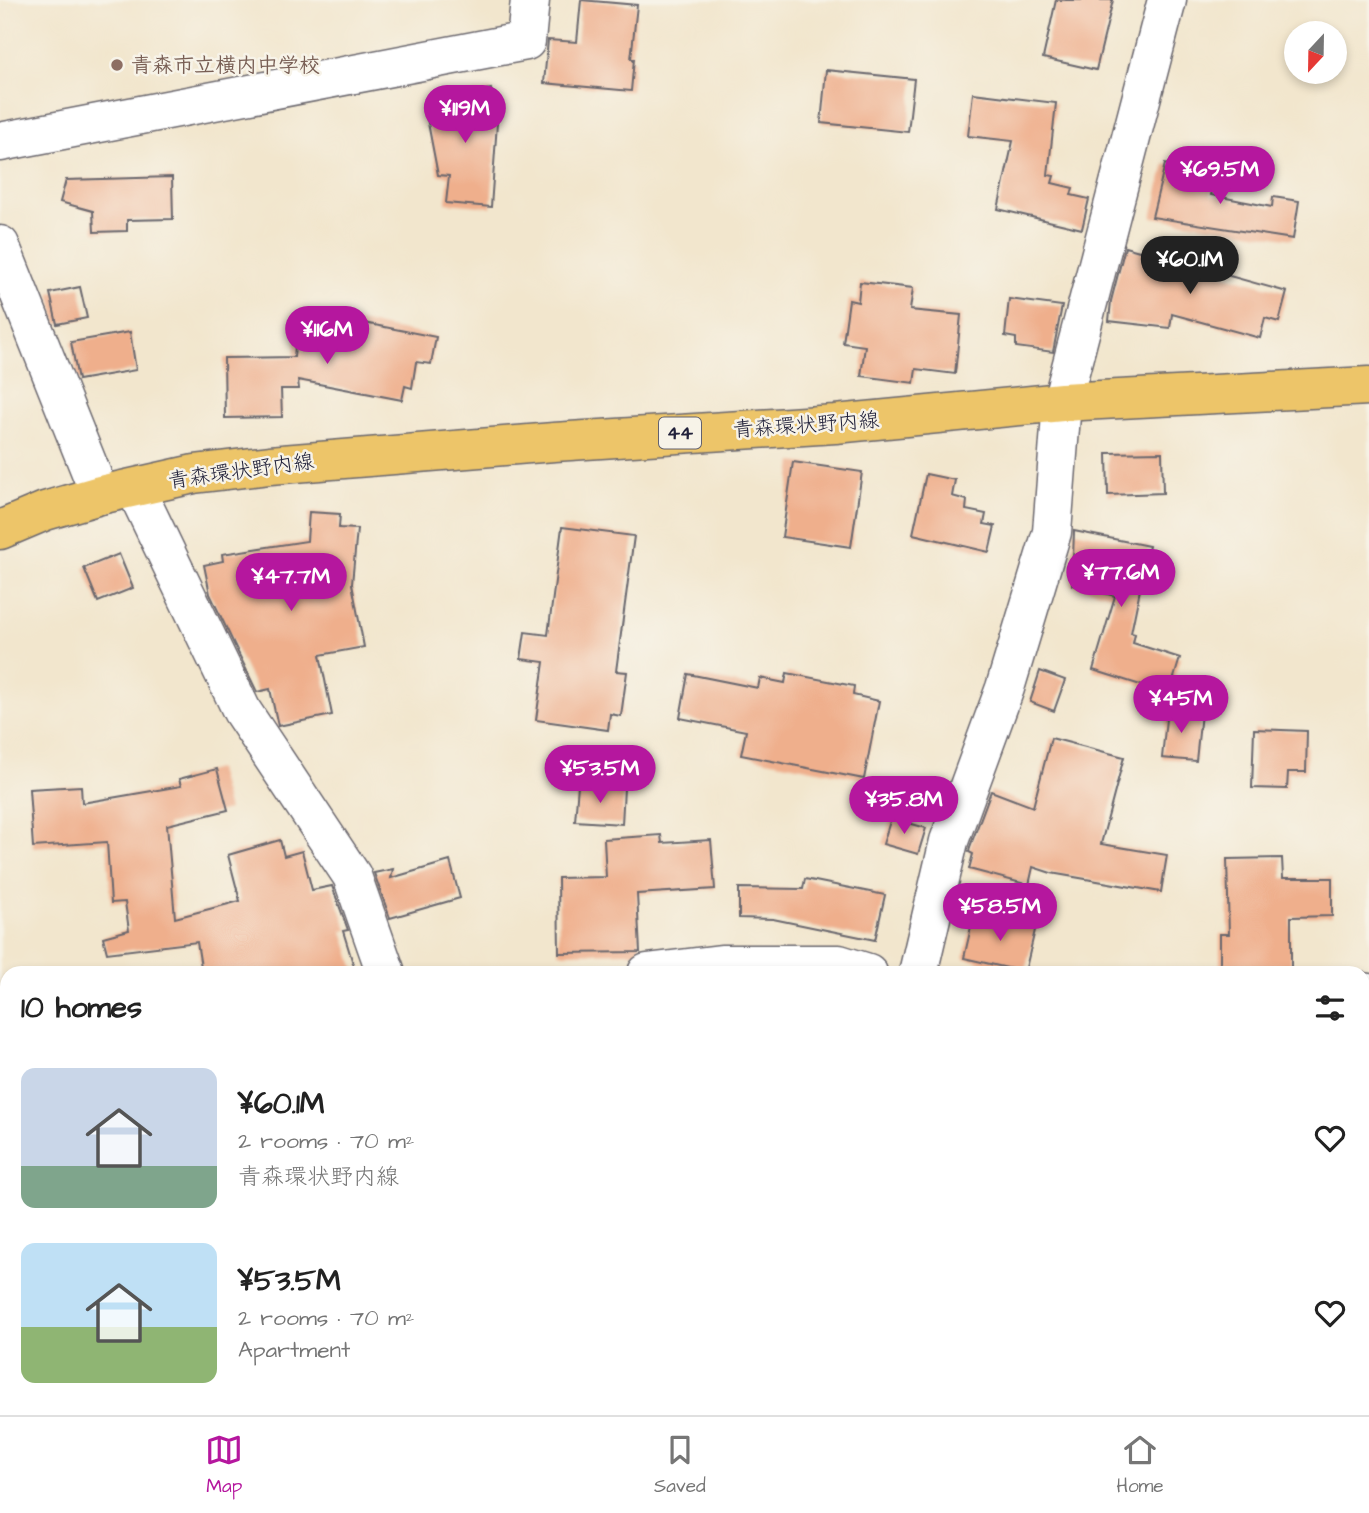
<!DOCTYPE html>
<html lang="en">
<head>
<meta charset="utf-8">
<style>
	body { margin:0; font-family:"Architects Daughter","Klee One",sans-serif; background:#f6f6f6; color:#222; height:100vh; display:flex; flex-direction:column; font-size:26px; white-space:nowrap }
	* { box-sizing:border-box; margin:0 }
	p { font-size:23px; color:#767676 }
	.icon { flex:none; width:38px; height:38px; fill:none; stroke:currentColor; stroke-width:2; stroke-linecap:round; stroke-linejoin:round }
	.map { position:relative; flex:1; overflow:hidden }
	.panel { position:absolute; left:0px; top:966px; width:1370px; height:450px; display:flex; flex-direction:column; background:#fff; border-radius:21px 21px 0 0; box-shadow:0 4px 10px #0003 }
	.panel>* { flex:none }
	.needle { width:46px; rotate:202deg }
	.controls { position:absolute; left:1284px; top:21px; display:grid; gap:14px }
	.controls a { display:grid; place-items:center; width:63px; height:63px; border-radius:50%; background:#fff; box-shadow:0 4px 10px #0003; font-size:35px }
	.price { position:absolute; translate:-50% -60px; padding:0 16px; border-radius:24px; background:#b5179e; color:#fff; font-size:23px; line-height:46px; filter:drop-shadow(0 2px 4px #0008) }
	.price::after { content:''; position:absolute; left:50%; top:42px; width:21px; height:16px; margin-left:-10px; background:inherit; clip-path:polygon(0 0,100% 0,50% 100%) }
	.price.selected { background:#222; color:#fff }
	ul { padding:0; list-style:none }
	li { display:flex; align-items:center; gap:21px; height:175px; padding:0 21px }
	li span { display:grid; place-items:center; flex:none; width:196px; height:140px; border-radius:14px; color:#555 }
	li>.icon { margin-inline-start:auto }
	span .icon { width:84px; height:84px; fill:#fffc; stroke-width:1 }
	li b { font-size:30px }
	h2 { display:flex; justify-content:space-between; align-items:center; height:84px; padding:0 21px; font-size:30px }
	.tab-bar { display:flex; justify-content:space-around; align-items:center; height:98px; border-top:2px solid #e0e0e0; background:#fff; font-size:19px; color:#767676 }
	.tab-bar a { display:grid; justify-items:center; gap:4px }
	.tab-bar .selected { color:#b5179e }
	.map>svg:first-child { display:block }
	.building { fill:#efaf8c }
	.lines { fill:none; stroke-linecap:round; stroke-linejoin:round }
	.minor-casing { stroke:#6b676e; stroke-width:41 }
	.major-casing { stroke:#6b676e; stroke-width:41 }
	.minor { stroke:#fff; stroke-width:38 }
	.major { stroke:#edc569; stroke-width:38 }
	.education-dot { fill:#8d6e63; stroke:#f7f3e8; stroke-width:2.5 }
	.labels { text-anchor:middle; dominant-baseline:central; stroke-width:5; stroke-linejoin:round; paint-order:stroke }
	.shield { fill:#f7f3e8; stroke:#62616f; stroke-width:2 }
	.shield-label { font-size:19px; font-weight:bold; fill:#22223b }
	.education-label { font-size:21px; font-weight:bold; fill:#785e54; stroke:#f7f3e8; text-anchor:start }
	.street-label { font-size:21px; fill:#22223b; stroke:#f7f3e8 }
</style>
</head>
<body>
<div class="map">
<svg width="1369" height="1415" viewBox="0 0 1369 1415">
	<rect width="100%" height="100%" fill="#f7f3e8"/>
	<filter id="ink" filterUnits="userSpaceOnUse"><feTurbulence type="fractalNoise" baseFrequency=".0143" numOctaves="2"/><feDisplacementMap in="SourceGraphic" scale="14" xChannelSelector="R" yChannelSelector="G"/><feConvolveMatrix kernelMatrix="1 2 1 2 8 2 1 2 1" color-interpolation-filters="sRGB"/></filter>
	<filter id="wash" filterUnits="userSpaceOnUse"><feTurbulence type="fractalNoise" baseFrequency=".00686" numOctaves="4" result="noise"/><feDisplacementMap in="SourceGraphic" scale="28" xChannelSelector="R" yChannelSelector="G"/><feGaussianBlur stdDeviation="1.57" result="paint"/><feColorMatrix in="noise" values="0 0 0 0 0 0 0 0 0 0 0 0 0 0 0 0 0 1.4 0 .05"/><feComposite in="paint" operator="in"/></filter>
	<g filter="url(#wash)">
		<rect width="100%" height="100%" fill="#f2e6cd"/>
		<g id="blocks">
			<g class="building">
				<path d="M581,0l56,5 -6,54h3l-3,32 -87,-8 4,-43 29,2z"/>
				<path d="M1056,0h57l-17,70 -53,-12z"/>
				<path d="M826,70l88,9 -6,53 -87,-9z"/>
				<path d="M491,89l6,34 -6,84 -45,-4 3,-27 -11,-1 -14,-73z"/>
				<path d="M973,93l83,10 -8,72 6,1 -2,7 21,5 -2,7 18,4 -7,30 -84,-20 15,-68 -45,-5z"/>
				<path d="M1165,164l50,12 -4,19 61,12 1,-10 26,4 -6,38 -141,-22z"/>
				<path d="M172,177l1,42 -46,1v11l-33,1 -1,-21 -33,-9 6,-22z"/>
				<path d="M1125,247l162,45 -8,30 -14,-4 -5,20 -88,-24 -2,14 -61,-7 2,-20z"/>
				<path d="M860,282l53,6 -3,22 51,5 -6,59 -39,-5 -2,14 -53,-7 4,-30 -22,-3 6,-43 9,2z"/>
				<path d="M80,287l7,31 -30,6 -7,-31z"/>
				<path d="M1009,299l53,7 -9,46 -37,-5v-9l-11,-2z"/>
				<path d="M328,316l108,21 -5,27 -15,-2 -4,26 -7,-2 -3,14 -104,-20 1,9h-18l1,28 -57,1 -1,-60 70,-1 3,-35 29,3z"/>
				<path d="M130,332l6,38 -58,10 -7,-38z"/>
				<path d="M1162,452l1,41 -55,2 -1,-42z"/>
				<path d="M793,462l69,10 -11,75 -69,-10z"/>
				<path d="M926,474l29,6 -3,16 15,4 -1,10 20,4 -2,10 11,2 -6,26 -76,-18z"/>
				<path d="M309,512l31,2 -1,14 18,1 -5,55 12,63 -44,8 12,60 -54,11 -8,-37 -13,3 -47,-98 -6,-29 19,-4 -1,-7 85,-13z"/>
				<path d="M562,527l72,9 -18,135 11,1 -6,44 -11,-2 -2,16 -72,-10 8,-58 -23,-3 4,-27 23,3z"/>
				<path d="M1074,531l75,15 -18,87 4,1 -2,9 47,15 -11,36 -76,-24 22,-74 -43,-11z"/>
				<path d="M119,554l14,34 -35,14 -14,-34z"/>
				<path d="M1040,671l25,9 -11,31 -24,-9z"/>
				<path d="M787,673l67,13 -1,9 26,6 -15,78 -123,-24 5,-24 -66,-13 8,-44 70,14 2,-10 25,5z"/>
				<path d="M1167,709l34,4 -5,48 -34,-3z"/>
				<path d="M1254,729l53,2 -1,41h-18l-1,17 -35,-1z"/>
				<path d="M1051,738l73,19 -23,87 66,11 -6,37 -110,-19 -18,-6 -4,18 -60,-16 4,-15 -4,-2 1,-5 21,-56 42,16z"/>
				<path d="M217,769l11,41 -61,15 8,93 65,-17 -12,-46 52,-15 4,16 18,-5 10,39 20,-4 16,44 -5,1 13,42h-154l-5,-31 -90,11 -4,-16 26,-7 -4,-28 -14,1 -4,-61 -74,5 -4,-58 52,-3 1,17 99,-17 -2,-7z"/>
				<path d="M578,785l46,3 -2,36 -47,-3z"/>
				<path d="M891,818l35,10 -8,26 -35,-10z"/>
				<path d="M661,835l1,8 49,-3 4,49 -78,5 3,58 -81,1 -1,-75 48,-1 -2,-38z"/>
				<path d="M1282,858l1,20h49v38l-41,1v56h-71v-39h9l-2,-75z"/>
				<path d="M450,861l10,37 -70,20 -16,-45 19,-4 -2,9z"/>
				<path d="M805,879l80,16 -10,45 -102,-21 -34,-1v-30l64,1z"/>
				<path d="M974,914l62,12 -11,46 -61,-14z"/>
			</g>
		</g>
	</g>
	<g filter="url(#ink)">
		<use href="#blocks" fill-opacity="0" stroke="#6b676e" stroke-width="2"/>
		<g class="lines">
			<g class="minor-casing">
				<g id="minor">
					<path d="M0,142l526,-101 4,-41"/>
					<path d="M0,245l100,250"/>
					<path d="M135,488l107,223 110,165 34,97"/>
					<path d="M647,973l74,-9h118l29,9"/>
					<path d="M918,973l31,-132 56,-153 47,-156 10,-130 105,-402"/>
					<path d="M1363,992l6,1"/>
					<path d="M0,1150l7,-3"/>
					<path d="M713,1415l3,-6"/>
					<path d="M1135,1415l2,-6"/>
				</g>
			</g>
			<g class="major-casing">
				<path id="major" d="M0,530l45,-19 55,-16 94,-21 76,-9 284,-23 281,-18 227,-22 307,-16"/>
			</g>
			<use href="#minor" class="minor"/>
			<use href="#major" class="major"/>
		</g>
	</g>
	<circle class="education-dot" cx="117" cy="65" r="7"/>
	<g class="labels">
		<rect class="shield" x="659" y="417.5" width="42" height="31" rx="5"/>
		<g class="shield-label">
			<text x="680" y="433">44</text>
		</g>
		<g class="education-label">
			<text x="131" y="65">青森市立横内中学校</text>
		</g>
		<g class="street-label">
			<text transform="translate(806 425) rotate(-4)">青森環状野内線</text>
			<text transform="translate(241 471) rotate(-8)">青森環状野内線</text>
		</g>
	</g>
</svg>
<div class="controls">
<a><svg class="needle" viewBox="-14 -14 28 28"><path d="M0-13l5 13h-10z" fill="#e53935"/><path d="M0 13l5-13h-10z" fill="#767676"/></svg></a>
</div>
<b class="price" style="left:465px;top:145px">¥119M</b>
<b class="price" style="left:1220px;top:206px">¥69.5M</b>
<b class="price selected" style="left:1190px;top:296px">¥60.1M</b>
<b class="price" style="left:327px;top:366px">¥116M</b>
<b class="price" style="left:1121px;top:609px">¥77.6M</b>
<b class="price" style="left:291px;top:613px">¥47.7M</b>
<b class="price" style="left:1181px;top:735px">¥45M</b>
<b class="price" style="left:600px;top:805px">¥53.5M</b>
<b class="price" style="left:904px;top:836px">¥35.8M</b>
<b class="price" style="left:1000px;top:943px">¥58.5M</b>
<section class="panel">
<h2>10 homes<svg class="icon" aria-label="filters" viewBox="0 0 24 24"><path d="M4 7h16M4 17h16"/><circle cx="9" cy="7" r="2"/><circle cx="15" cy="17" r="2"/></svg></h2>
<ul>
<li><span style="background:linear-gradient(#c9d6e8 70%,#7fa58c 0)"><svg class="icon" aria-label="home" viewBox="0 0 24 24"><path d="M3 11l9-7 9 7M6 9v11h12V9"/></svg></span><div><b>¥60.1M</b><p>2 rooms · 70 m²</p><p>青森環状野内線</p></div><svg class="icon" aria-label="heart" viewBox="0 0 24 24"><path d="M12 20l-8-8c-3-5 5-10 8-4 3-6 11-1 8 4z"/></svg></li>
<li><span style="background:linear-gradient(#bfe0f5 60%,#8fb573 0)"><svg class="icon" aria-label="home" viewBox="0 0 24 24"><path d="M3 11l9-7 9 7M6 9v11h12V9"/></svg></span><div><b>¥53.5M</b><p>2 rooms · 70 m²</p><p>Apartment</p></div><svg class="icon" aria-label="heart" viewBox="0 0 24 24"><path d="M12 20l-8-8c-3-5 5-10 8-4 3-6 11-1 8 4z"/></svg></li>
</ul>
</section>
</div>
<nav class="tab-bar">
<a class="selected"><svg class="icon" aria-label="map" viewBox="0 0 24 24"><path d="M3 6l6-2 6 2 6-2v14l-6 2-6-2-6 2zM9 4v14M15 6v14"/></svg>Map</a>
<a><svg class="icon" aria-label="saved" viewBox="0 0 24 24"><path d="M7 4h10v16l-5-4-5 4z"/></svg>Saved</a>
<a><svg class="icon" aria-label="home" viewBox="0 0 24 24"><path d="M3 11l9-7 9 7M6 9v11h12V9"/></svg>Home</a>
</nav>
</body>
</html>
